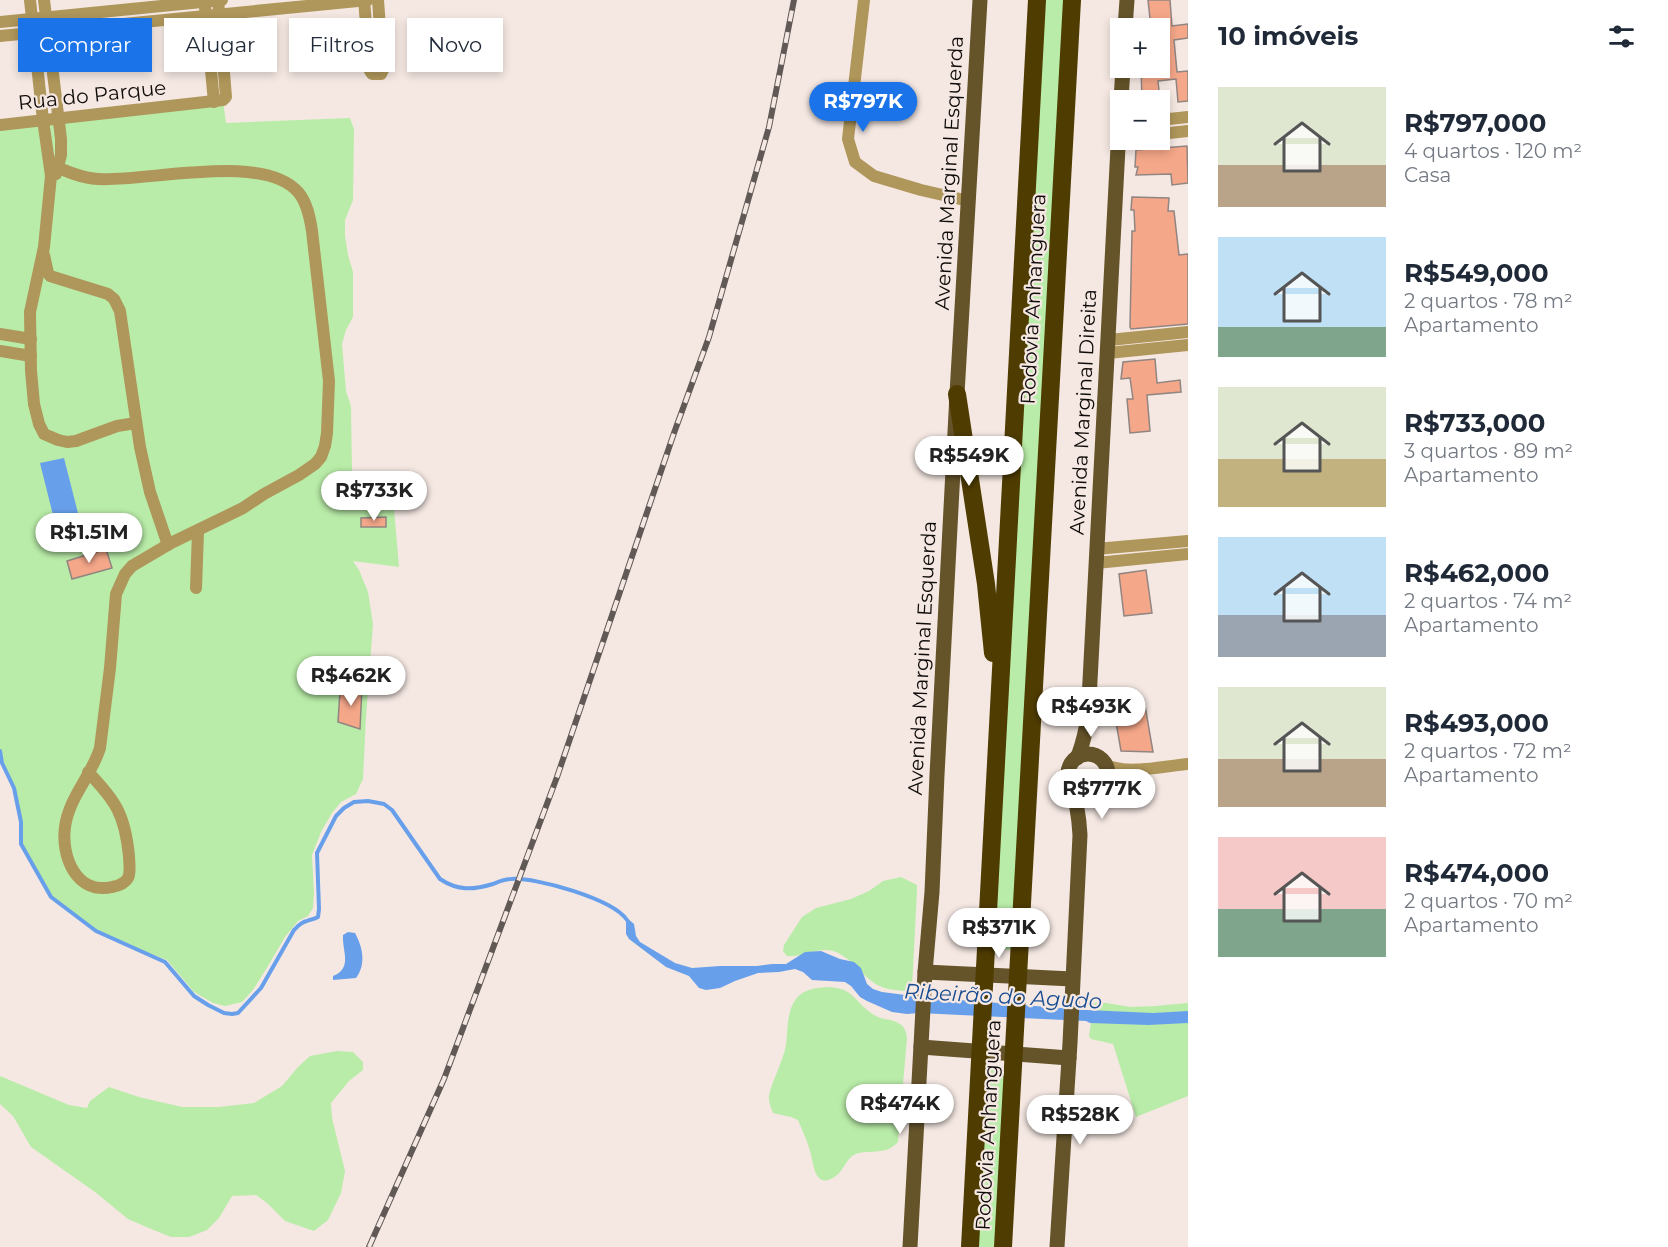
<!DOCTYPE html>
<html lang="pt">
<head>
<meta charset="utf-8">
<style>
	body { margin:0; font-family:Montserrat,sans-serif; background:#f2f2f3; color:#1f2937; height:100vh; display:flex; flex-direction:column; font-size:22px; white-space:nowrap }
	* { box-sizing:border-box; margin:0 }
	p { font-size:20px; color:#747a83 }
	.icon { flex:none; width:33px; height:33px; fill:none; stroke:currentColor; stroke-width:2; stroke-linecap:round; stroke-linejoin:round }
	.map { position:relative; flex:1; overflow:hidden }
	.drawer { display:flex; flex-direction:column; background:#fff; width:480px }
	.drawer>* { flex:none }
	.guide { position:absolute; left:18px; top:18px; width:570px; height:54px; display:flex; gap:12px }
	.buttons { position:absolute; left:1110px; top:18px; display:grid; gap:12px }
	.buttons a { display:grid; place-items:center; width:60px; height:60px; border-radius:0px; background:#fff; box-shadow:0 3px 9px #0003; font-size:30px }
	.price { position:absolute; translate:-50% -51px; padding:0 14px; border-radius:21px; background:#fff; color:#222; font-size:20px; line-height:39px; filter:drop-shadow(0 2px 3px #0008) }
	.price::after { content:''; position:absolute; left:50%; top:36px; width:18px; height:14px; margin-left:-9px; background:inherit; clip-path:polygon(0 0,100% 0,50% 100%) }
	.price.selected { background:#1a73e8; color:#fff }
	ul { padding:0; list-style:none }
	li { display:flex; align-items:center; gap:18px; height:150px; padding:0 30px }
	li span { display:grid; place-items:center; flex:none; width:168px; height:120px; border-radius:0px; color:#555 }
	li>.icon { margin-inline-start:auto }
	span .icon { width:72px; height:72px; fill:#fffc; stroke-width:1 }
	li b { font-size:26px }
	h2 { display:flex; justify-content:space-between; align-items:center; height:72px; padding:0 30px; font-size:26px }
	.tag { padding:0 21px; border-radius:0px; background:#fff; box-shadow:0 3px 9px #0003; font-size:21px; line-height:54px }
	.tag.selected { background:#1a73e8; color:#fff }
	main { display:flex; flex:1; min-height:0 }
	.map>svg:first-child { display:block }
	.green { fill:#b9eca8 }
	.water { fill:#689feb }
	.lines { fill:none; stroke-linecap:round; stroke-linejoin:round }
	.stream { stroke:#689feb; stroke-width:4 }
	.building { fill:#f5a789; stroke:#918581; stroke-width:1.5 }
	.minor { stroke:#af965a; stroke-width:12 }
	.major { stroke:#65542a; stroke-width:15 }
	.highway { stroke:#4f3c00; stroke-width:18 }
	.rail-casing { stroke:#615956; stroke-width:6 }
	.rail { stroke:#f5e8e3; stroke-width:4; stroke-dasharray:11; stroke-linecap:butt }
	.labels { text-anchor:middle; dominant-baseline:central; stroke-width:4.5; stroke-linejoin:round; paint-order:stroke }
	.street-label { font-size:20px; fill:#0f0b09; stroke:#f5e8e3 }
	.water-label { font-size:21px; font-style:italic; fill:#194d92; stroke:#f5e8e3 }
</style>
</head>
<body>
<main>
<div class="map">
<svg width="1188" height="1247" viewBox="0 0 1188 1247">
	<rect width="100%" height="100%" fill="#f5e8e3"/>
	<g class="green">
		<path d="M1044,0h22l-55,950 -15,-1v-39z"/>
		<path d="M223,101l3,22 124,-5 4,11 -1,71 -8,20v16l3,19 5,17v45l-7,13 -4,14 4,47 5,15 1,68h39l8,93 -46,-6 6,9 9,22 5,32 -7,93 -3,62 -7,15 -15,8 -9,11 -11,19 -9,23 2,38 -1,15 -5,8 -10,5 -13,16 -17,29 -15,24 -11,12 -17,4 -12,-3 -19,-11 -27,-32 -49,-19 -21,-10 -46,-35 -30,-53v-22l-7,-33 -11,-25 -3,-14v-624z"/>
		<path d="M901,877l16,8v7l-5,95 -7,4c-8,-1 -16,-1 -23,-4 -19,-7 -29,-30 -49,-36 -16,-4 -31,7 -46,5l-4,-5 1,-6 18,-28 14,-9 35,-9 18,-8 14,-10z"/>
		<path d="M826,987c30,0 28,17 50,29 7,4 16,3 22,7 7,3 8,9 9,15l-9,104c-13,15 -31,6 -44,13 -8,4 -10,15 -18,21 -22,15 -22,-12 -26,-25 -3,-11 -8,-21 -12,-31l-7,-3 -18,-4c-2,-6 -5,-12 -4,-18 4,-17 14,-33 17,-50 2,-14 0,-33 10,-46 6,-9 19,-11 30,-12z"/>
		<path d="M1100,1002l31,5 24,-1 33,-3v93l-52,21 -23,-73 -22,-5 -2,-3 5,-33z"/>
		<path d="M337,1051l16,1 10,10v8l-14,11 -18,22 1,15 13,53 -4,22 -13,27 -14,11 -29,-10 -18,-18 -11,-8 -24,1 -13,22 -12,12 -18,7h-18l-20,-8 -23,-10 -33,-27 -64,-45 -18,-31 -13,-12v-28l69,29 18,3 3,-7 19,-14 30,10 43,10h37l35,-4 28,-17 16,-19 12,-11z"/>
		<path d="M989,1069l16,1 -8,177h-21l9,-148 2,-3z"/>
	</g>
	<g class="water">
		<path d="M64,458l16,63 -24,6 -16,-64z"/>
		<path d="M626,917l8,7 2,12 4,6 35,21 17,5 28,-2h37l15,-2h14l19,-12 16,-1 19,8 14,3 7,6 6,16 6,5 9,3 39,5 166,13 66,3 35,-2v12l-40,2 -58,-2 -4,-2 -167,-8 -12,1 -15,-2 -25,-11 -7,-4 -9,-11 -6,-4 -33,-2 -9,-8 -8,-3 -16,3 -21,1 -23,8 -15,7 -14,2 -7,-2 -10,-12 -23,-9 -37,-28 -3,-5z"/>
		<path d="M348,932l7,1 1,2c7,13 10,30 0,43l-23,2v-4c20,-8 9,-24 10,-41z"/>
	</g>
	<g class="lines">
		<path class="stream" d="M0,751l2,12 12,25 7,34v22l30,53 45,34 69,31 29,34 14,9 16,8 8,1 6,-1 23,-25 33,-58c4,-4 7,-8 13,-9 4,-2 6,-1 11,-4l1,-8 -2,-56 19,-37 8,-8 10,-6 14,-1 16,3 8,6 48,69c18,12 33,11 53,5 5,-2 12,-5 18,-5 25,-2 102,20 116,41"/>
	</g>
	<g class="building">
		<path d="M1148,0h22l2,26 16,-2v14l-14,2 3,32 11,-1v30l-10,1 -2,-23 -18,2 2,19h-18l-1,-32h19v-40h-9z"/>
		<path d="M1187,146l1,37 -16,2 -1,-11 -35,1 2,-8h-3l1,-17z"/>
		<path d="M1132,197l37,1 -1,13h6l5,44 9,-1v70l-57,5 -1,-2 2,-96h3l-1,-21h-3z"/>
		<path d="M1155,359l2,24 23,-3 1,12 -34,3 3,36 -20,2 -3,-34h6l-3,-21 -9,1 2,-17z"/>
		<path d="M386,517v10h-25v-9z"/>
		<path d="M106,549l6,19 -40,11 -5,-18z"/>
		<path d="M1146,570l6,43 -28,3 -5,-42z"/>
		<path d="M362,687l-2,42 -22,-7 2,-31z"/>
		<path d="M1144,700l9,52 -32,-1 -8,-46z"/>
	</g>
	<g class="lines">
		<g class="minor">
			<path d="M30,0l13,120 8,56 -7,71 -14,65 1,59 3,33 5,20 5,10 14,6 9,2 9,-1 41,-15 19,-3"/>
			<path d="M44,0l17,139v16l-5,19"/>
			<path d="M364,0l6,71 2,3h9l2,-4 -5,-70"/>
			<path d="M864,0l-16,139 7,23 19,14 47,14 48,11"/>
			<path d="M205,7l9,95"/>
			<path d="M0,22l222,-22"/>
			<path d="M0,36l368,-36"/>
			<path d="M1160,120l28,-3"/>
			<path d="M0,125l223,-25 3,-3 -8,-97"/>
			<path d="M1160,134l28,-3"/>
			<path d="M50,164c15,7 31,14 48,15 49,3 165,-27 200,13 9,10 12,26 14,39l17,150 -2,52 -2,13 -4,11 -6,7 -16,11 -35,19 -21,14 -72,35 -39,23 -7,8 -9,20 -6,74 -10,80c-8,27 -31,49 -35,79 -4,29 11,68 47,60 6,-1 13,-4 16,-9 3,-5 1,-16 1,-22 -4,-41 -13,-55 -41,-84"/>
			<path d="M44,255l4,18 2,3 58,18 6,5 6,12 20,136 10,45 18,53"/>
			<path d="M0,334l31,5"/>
			<path d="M1109,340l79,-8"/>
			<path d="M0,351l31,5"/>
			<path d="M1108,353l80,-8"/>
			<path d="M1096,549l92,-8"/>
			<path d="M1096,563l92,-9"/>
			<path d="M196,588l2,-56"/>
			<path d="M1106,765c21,10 59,1 82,-1"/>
			<path d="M1105,785l19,-10 11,-4"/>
		</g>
		<g class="major">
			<path d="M1125,28l2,-28"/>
			<path d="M1121,100l2,-32"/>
			<circle cx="1088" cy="774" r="20"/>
			<path d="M1077,758c6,-12 8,-26 11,-39l32,-610"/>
			<path d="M925,972l147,7"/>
			<path d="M921,1047l148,11"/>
			<path d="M910,1247l15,-275 7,-80 5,-117 20,-381 23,-394"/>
			<path d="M1057,1247l13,-204 10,-208c-1,-18 -3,-33 -9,-50"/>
		</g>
		<g class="highway">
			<path d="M957,394l29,190 7,69"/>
			<path d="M970,1247l67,-1247"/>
			<path d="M1003,1247l69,-1247"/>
		</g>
		<g class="rail-casing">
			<path id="rail" d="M369,1247l75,-168 113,-302 117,-344 35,-96 60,-210 25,-127"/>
		</g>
		<use href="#rail" class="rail"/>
	</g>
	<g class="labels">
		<g class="street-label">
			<text transform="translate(92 95) rotate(-6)">Rua do Parque</text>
			<text transform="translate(949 173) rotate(-87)">Avenida Marginal Esquerda</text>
			<text transform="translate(1033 299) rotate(-87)">Rodovia Anhanguera</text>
			<text transform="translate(1083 412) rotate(-87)">Avenida Marginal Direita</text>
			<text transform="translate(922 658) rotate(-87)">Avenida Marginal Esquerda</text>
			<text transform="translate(988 1125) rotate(-87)">Rodovia Anhanguera</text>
		</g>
		<g class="water-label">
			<text transform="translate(1003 996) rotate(3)">Ribeirão do Agudo</text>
		</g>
	</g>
</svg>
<div class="buttons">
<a>+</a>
<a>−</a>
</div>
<b class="price selected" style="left:863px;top:133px">R$797K</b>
<b class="price" style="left:969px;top:487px">R$549K</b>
<b class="price" style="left:374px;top:522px">R$733K</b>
<b class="price" style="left:89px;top:564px">R$1.51M</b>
<b class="price" style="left:351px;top:707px">R$462K</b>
<b class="price" style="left:1091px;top:738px">R$493K</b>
<b class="price" style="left:1102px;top:820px">R$777K</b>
<b class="price" style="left:999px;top:959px">R$371K</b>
<b class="price" style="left:900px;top:1135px">R$474K</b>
<b class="price" style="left:1080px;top:1146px">R$528K</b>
<div class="guide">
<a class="tag selected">Comprar</a>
<a class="tag">Alugar</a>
<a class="tag">Filtros</a>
<a class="tag">Novo</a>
</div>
</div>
<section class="drawer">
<h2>10 imóveis<svg class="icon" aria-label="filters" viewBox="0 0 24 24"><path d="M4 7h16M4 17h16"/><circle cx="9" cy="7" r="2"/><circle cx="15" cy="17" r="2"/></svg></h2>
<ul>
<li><span style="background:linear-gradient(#dfe7d0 65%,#b9a48a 0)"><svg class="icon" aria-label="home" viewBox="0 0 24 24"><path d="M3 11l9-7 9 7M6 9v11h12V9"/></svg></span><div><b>R$797,000</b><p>4 quartos · 120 m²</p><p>Casa</p></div></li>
<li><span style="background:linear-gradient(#bfe0f5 75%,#7fa58c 0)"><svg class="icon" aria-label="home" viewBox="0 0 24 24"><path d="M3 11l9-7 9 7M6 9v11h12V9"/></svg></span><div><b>R$549,000</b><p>2 quartos · 78 m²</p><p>Apartamento</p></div></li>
<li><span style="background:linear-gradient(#dfe7d0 60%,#c2b280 0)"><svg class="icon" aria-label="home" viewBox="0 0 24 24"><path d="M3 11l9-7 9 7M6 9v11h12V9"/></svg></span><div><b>R$733,000</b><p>3 quartos · 89 m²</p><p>Apartamento</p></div></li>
<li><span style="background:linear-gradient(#bfe0f5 65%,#9aa5b1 0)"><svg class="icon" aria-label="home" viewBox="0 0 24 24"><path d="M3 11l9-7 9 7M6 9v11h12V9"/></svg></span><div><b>R$462,000</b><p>2 quartos · 74 m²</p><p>Apartamento</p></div></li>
<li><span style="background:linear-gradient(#dfe7d0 60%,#b9a48a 0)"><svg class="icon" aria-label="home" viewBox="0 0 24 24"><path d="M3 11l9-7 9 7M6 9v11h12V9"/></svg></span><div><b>R$493,000</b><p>2 quartos · 72 m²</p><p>Apartamento</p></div></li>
<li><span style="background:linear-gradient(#f6c9c9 60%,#7fa58c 0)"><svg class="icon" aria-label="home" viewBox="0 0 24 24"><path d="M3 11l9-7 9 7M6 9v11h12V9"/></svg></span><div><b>R$474,000</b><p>2 quartos · 70 m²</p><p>Apartamento</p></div></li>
</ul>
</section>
</main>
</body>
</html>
